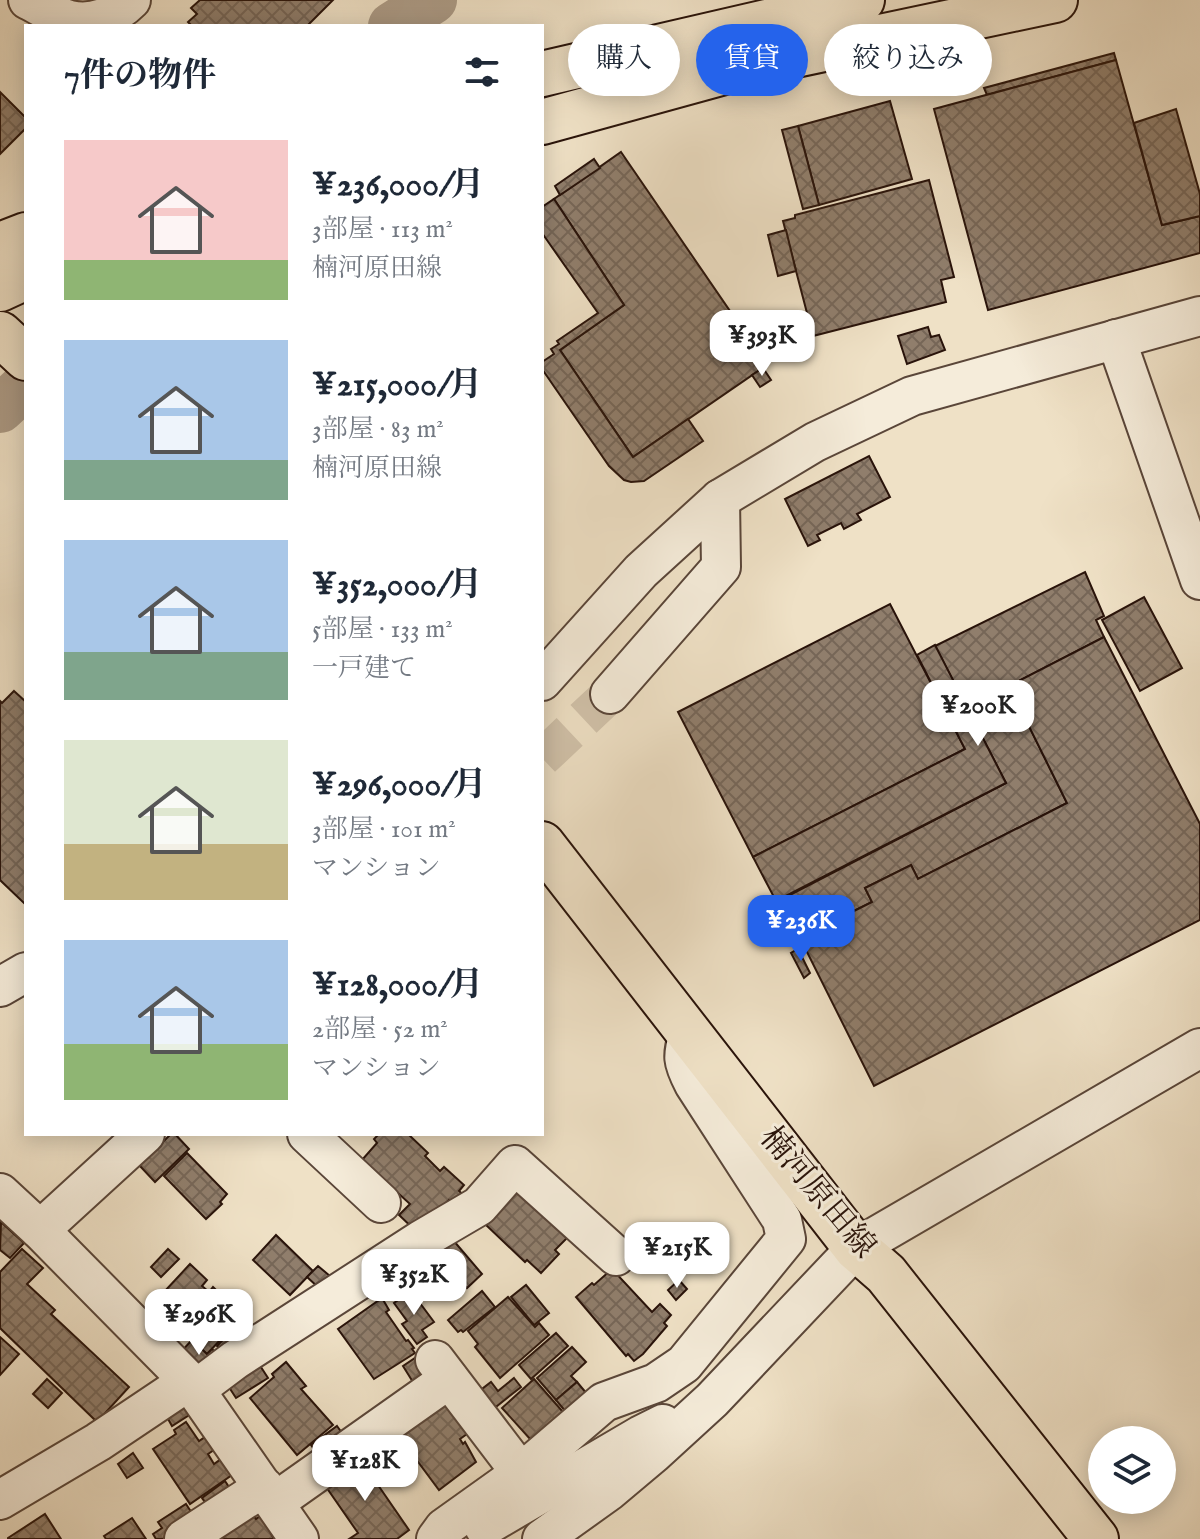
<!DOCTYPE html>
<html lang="ja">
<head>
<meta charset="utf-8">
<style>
	body { margin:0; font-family:"IM FELL English","Noto Serif JP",serif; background:#f6f6f7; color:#1f2937; height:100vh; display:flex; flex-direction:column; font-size:30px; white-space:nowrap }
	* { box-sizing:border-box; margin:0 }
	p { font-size:26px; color:#747a83 }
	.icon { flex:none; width:44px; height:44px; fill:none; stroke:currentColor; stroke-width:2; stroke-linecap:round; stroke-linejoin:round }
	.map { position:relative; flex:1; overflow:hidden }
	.panel { position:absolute; left:24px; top:24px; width:520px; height:1112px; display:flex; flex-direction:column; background:#fff; border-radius:0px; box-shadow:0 4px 20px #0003 }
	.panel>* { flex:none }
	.hud { position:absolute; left:568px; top:24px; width:512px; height:72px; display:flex; gap:16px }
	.controls { position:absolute; left:1088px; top:1426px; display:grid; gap:16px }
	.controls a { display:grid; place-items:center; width:88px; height:88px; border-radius:50%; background:#fff; box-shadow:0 4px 20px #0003; font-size:40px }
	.price { position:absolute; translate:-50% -68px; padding:0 18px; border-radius:16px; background:#fff; color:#222; font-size:26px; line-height:52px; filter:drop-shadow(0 2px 4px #0008) }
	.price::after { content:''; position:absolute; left:50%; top:48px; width:24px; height:18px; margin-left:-12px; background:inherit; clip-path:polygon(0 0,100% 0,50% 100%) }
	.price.active { background:#2563eb; color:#fff }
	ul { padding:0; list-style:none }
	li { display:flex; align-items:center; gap:24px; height:200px; padding:0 40px }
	li span { display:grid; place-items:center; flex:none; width:224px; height:160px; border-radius:0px; color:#555 }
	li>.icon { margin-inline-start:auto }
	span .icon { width:96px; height:96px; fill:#fffc; stroke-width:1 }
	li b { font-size:34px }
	h2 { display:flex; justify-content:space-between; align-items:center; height:96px; padding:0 40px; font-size:34px }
	.tag { padding:0 28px; border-radius:36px; background:#fff; box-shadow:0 4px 20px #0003; font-size:28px; line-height:72px }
	.tag.active { background:#2563eb; color:#fff }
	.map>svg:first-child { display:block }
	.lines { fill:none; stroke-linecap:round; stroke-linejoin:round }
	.river { stroke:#ac9b86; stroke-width:48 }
	.building { fill:url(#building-cross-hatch); stroke:#29130a; stroke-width:2 }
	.minor-tunnel { stroke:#d1c2aa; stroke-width:38; stroke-dasharray:38 19; stroke-linecap:butt }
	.minor-casing { stroke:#5a4639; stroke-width:42 }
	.major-casing { stroke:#29130a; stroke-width:48 }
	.highway-casing { stroke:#29130a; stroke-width:48 }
	.minor { stroke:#f5ecda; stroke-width:38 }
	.major { stroke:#efe1c6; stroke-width:44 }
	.highway { stroke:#efe1c6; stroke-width:44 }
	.labels { text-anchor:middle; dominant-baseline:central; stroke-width:6; stroke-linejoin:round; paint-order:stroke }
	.street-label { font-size:32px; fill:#29130a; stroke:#f5ecda }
</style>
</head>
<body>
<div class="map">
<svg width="1200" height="1539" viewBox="0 0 1200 1539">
	<defs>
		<pattern id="building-cross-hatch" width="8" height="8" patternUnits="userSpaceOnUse" patternTransform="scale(2)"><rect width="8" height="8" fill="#907e6c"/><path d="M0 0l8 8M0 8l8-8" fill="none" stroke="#766657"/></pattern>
	</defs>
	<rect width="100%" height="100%" fill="#efe1c6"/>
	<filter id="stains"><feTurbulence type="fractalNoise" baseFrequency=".0025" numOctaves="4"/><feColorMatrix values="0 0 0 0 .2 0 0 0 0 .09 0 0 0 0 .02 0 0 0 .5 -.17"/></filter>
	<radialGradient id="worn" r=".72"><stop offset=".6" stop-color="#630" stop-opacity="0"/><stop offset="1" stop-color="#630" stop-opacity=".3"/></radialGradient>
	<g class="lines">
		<g class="river">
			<path d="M392,26l41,-26"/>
			<path d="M0,409l26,-24"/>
		</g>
	</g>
	<g class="building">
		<path d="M200,0h133l-26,26h-115l-4,-4 9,-8 -6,-6z"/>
		<path d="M1114,53l2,7 -129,35 -3,-7z"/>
		<path d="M1116,60l46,165 38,-9v37l-212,57 -54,-201z"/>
		<path d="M0,92l26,26v10l-26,26z"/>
		<path d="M890,101l22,78 -93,26 -21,-79z"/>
		<path d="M1176,109l24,85v22l-38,9 -28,-102z"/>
		<path d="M798,126l21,79 -16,4 -21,-79z"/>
		<path d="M621,152l146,213 -134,92 -73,-107 64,-45 -70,-106z"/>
		<path d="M594,159l6,9 -40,27 -5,-9z"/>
		<path d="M929,180l25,97 -13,3 5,22 -133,34 -30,-115 12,-3v-3z"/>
		<path d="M554,199l70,106 -64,45 73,107 55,-38 15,22 -59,40 -13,1 -7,-2 -15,-14 -67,-97v-7l12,-8 -3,-5 8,-5 -2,-3 41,-28 -56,-80v-26z"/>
		<path d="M786,230l10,41 -18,5 -10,-41z"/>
		<path d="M928,327l3,10 8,-2 6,15 -38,14 -9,-28z"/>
		<path d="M763,368l8,12 -11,7 -8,-12z"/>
		<path d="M869,456l21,41 -33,17 4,6 -17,9 -3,-6 -24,12 3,5 -12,6 -23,-47z"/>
		<path d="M1085,572l19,44 -8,4 8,17 -95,49 58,117 -149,76 -7,-14 -46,23 7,14 -72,36 -16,-40 222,-115 -71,-137z"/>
		<path d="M1144,597l38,71 -42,23 -38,-71z"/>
		<path d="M890,604l75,145 -212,108 -75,-145z"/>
		<path d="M1104,637l96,187v96l-326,166 -74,-148 72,-36 -7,-14 46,-23 7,14 149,-76 -58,-117z"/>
		<path d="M935,645l71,138 -230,118 -23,-44 212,-108 -48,-94z"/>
		<path d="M14,691l12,11v203l-26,-25v-179l2,2z"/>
		<path d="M798,949l12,24 -6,5 -13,-25z"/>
		<path d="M171,1134h4l14,15 -34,33 -16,-17z"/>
		<path d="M379,1134h29l20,19 -3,3 15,15 4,-4 20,18 -5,6 8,7 -9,10 -9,-8 -31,33 -19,-18 11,-11 -48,-44 15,-17 -3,-4z"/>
		<path d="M187,1153l40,41 -7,8 2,2 -16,15 -42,-43z"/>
		<path d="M523,1186l46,50 -14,14 4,4 -18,19 -14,-13 -2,2 -39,-37z"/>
		<path d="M1,1222l23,21 -14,15 -10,-8z"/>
		<path d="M276,1235l37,36 -23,24 -37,-35z"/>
		<path d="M453,1240l29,34 -15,14 -4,-4 -10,9 -5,-6 -4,3 -21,-26 20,-18z"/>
		<path d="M22,1249l21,19 -16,16 28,26 -4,4 78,73 -32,35 -97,-94v-56z"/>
		<path d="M168,1249l11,10 -18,18 -10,-10z"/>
		<path d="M190,1264l17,16 -5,6 7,6 4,-5 28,27 -4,4 2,2 -32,34 -30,-26 -2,1 -24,-23z"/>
		<path d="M318,1266l12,10 -11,12 -12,-11z"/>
		<path d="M612,1269l40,43 8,-8 11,11 -7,8 3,3 -24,28 -9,7 -6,-7 -2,2 -50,-59 16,-14 2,2z"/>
		<path d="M679,1280l8,9 -11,11 -8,-10z"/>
		<path d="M526,1285l23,28 -15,12 -23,-28z"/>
		<path d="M411,1291l23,31 -12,8 5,7 -10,7 -15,-20 5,-3 -13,-18z"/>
		<path d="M482,1291l13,16 -32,25 -2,-2 -3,2 -10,-12z"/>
		<path d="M508,1297l27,30 4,-4 10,12 -49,43 -25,-31 3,-3 -10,-13z"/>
		<path d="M382,1298l7,12 -3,2 20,29 2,-1 6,8 -2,1 3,4 -41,26 -36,-50z"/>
		<path d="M242,1319l12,12 -25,26 -12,-11z"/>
		<path d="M556,1333l12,13 -37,33 -12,-14z"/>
		<path d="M0,1337l19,17 -19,21z"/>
		<path d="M192,1340l15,14 5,-5 8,7 -18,19 -23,-21z"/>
		<path d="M572,1347l14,15 -15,14 6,6 -21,18 -19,-22z"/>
		<path d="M415,1358l14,21 -13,8 -13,-21z"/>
		<path d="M257,1361l11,17 -32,20 -11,-17z"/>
		<path d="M286,1362l20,24 -5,3 32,36 -36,30 -47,-57 24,-21 -2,-3z"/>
		<path d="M514,1378l7,9 -29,23 -14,-18 13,-10 7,9z"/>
		<path d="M47,1379l15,14 -14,15 -15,-14z"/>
		<path d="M534,1379l29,33 -32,28 -29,-32z"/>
		<path d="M577,1382l10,12 -21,18 -10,-12z"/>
		<path d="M445,1390l29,39 -14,10 3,5 2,-2 11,20 -37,28 -35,-47 4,-3 -10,-14z"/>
		<path d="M188,1404l6,8 -22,14 -5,-9z"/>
		<path d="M186,1422l13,19 12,-8 9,13 -12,8 6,10 7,-5 11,16 -42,29 -37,-55 23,-15 -2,-4z"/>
		<path d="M337,1426l10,14 -31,12 -5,-7z"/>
		<path d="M133,1453l10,15 -16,10 -9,-14z"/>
		<path d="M358,1456l51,74 -12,9h-48l9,-6 -36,-52z"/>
		<path d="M225,1481l10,15 -23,16 -10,-14z"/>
		<path d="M186,1504l11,17 -28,18h-13l-3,-5 9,-6 -4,-6z"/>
		<path d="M251,1511l5,8 5,-4 13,24h-66z"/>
		<path d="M45,1514l16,25h-53v-1z"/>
		<path d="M132,1518l14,21h-40l-2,-3z"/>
	</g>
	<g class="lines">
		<path class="minor-tunnel" d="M542,758l68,-64"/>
		<g class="minor-casing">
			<g id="minor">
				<path d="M28,0c13,6 28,17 42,20 23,5 45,-4 61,-20"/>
				<path d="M1116,339l84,241"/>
				<path d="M542,681l99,-110 79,-72 95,-57 97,-46 288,-80"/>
				<path d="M610,694l111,-127 -1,-68"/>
				<path d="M0,987l26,-15"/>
				<path d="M307,1134l74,69"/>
				<path d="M0,1193l40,37 149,151 110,158"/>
				<path d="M40,1230l105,-96"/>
				<path d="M435,1360l86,113"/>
				<path d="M195,1390l40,-30 186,-120 58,-34 36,-41 101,91"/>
				<path d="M0,1500l98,-58 91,-61"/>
				<path d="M275,1502l174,-123"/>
				<path d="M484,1527l157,-92 22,-11"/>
				<path d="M184,1539l80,-52"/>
				<path d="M436,1539l8,-11 77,-55 83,-71 52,-19 28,-19 102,-125 -4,-19 -88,-136c-12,-23 -12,-27 -5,-52"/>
				<path d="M542,1539l67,-48 44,-37 59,-54 144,-152 344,-200"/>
			</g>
		</g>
		<g class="major-casing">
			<g id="major">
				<path d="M0,334l26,24"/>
				<path d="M542,844l314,404 30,26 210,265"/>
			</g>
		</g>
		<g class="highway-casing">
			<g id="highway">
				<path d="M542,74l320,-74"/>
				<path d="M542,122l211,-58 302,-64"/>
				<path d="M0,245l26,-10"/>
				<path d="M0,289l26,-12"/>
			</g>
		</g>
		<use href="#minor" class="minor"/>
		<use href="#major" class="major"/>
		<use href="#highway" class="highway"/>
	</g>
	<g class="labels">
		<g class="street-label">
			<text transform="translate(817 1193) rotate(50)">楠河原田線</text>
		</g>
	</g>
	<rect width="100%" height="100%" filter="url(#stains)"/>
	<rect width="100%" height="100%" fill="url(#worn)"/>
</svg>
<div class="controls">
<a><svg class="icon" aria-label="layers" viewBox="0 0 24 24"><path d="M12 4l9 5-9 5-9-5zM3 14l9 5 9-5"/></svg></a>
</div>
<b class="price" style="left:762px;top:378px">¥393K</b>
<b class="price" style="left:978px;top:748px">¥200K</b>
<b class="price active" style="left:801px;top:963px">¥236K</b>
<b class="price" style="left:677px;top:1290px">¥215K</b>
<b class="price" style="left:414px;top:1317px">¥352K</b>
<b class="price" style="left:199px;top:1357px">¥296K</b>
<b class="price" style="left:365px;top:1503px">¥128K</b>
<div class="hud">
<a class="tag">購入</a>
<a class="tag active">賃貸</a>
<a class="tag">絞り込み</a>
</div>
<section class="panel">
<h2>7件の物件<svg class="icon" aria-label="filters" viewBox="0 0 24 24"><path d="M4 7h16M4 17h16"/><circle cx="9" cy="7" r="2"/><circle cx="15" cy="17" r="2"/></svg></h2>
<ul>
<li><span style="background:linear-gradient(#f6c9c9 75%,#8fb573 0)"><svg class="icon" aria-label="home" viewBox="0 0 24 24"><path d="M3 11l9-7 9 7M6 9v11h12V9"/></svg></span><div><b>¥236,000/月</b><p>3部屋 · 113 m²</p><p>楠河原田線</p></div></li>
<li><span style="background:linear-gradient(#a9c7e8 75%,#7fa58c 0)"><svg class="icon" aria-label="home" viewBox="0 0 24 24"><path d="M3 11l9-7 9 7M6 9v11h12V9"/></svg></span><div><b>¥215,000/月</b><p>3部屋 · 83 m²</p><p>楠河原田線</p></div></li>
<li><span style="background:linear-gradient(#a9c7e8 70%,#7fa58c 0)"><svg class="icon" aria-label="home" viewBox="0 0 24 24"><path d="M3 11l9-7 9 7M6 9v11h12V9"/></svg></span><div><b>¥352,000/月</b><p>5部屋 · 133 m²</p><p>一戸建て</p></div></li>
<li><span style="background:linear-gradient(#dfe7d0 65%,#c2b280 0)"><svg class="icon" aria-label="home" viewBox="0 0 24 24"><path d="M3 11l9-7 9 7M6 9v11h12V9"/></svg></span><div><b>¥296,000/月</b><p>3部屋 · 101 m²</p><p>マンション</p></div></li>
<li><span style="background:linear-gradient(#a9c7e8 65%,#8fb573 0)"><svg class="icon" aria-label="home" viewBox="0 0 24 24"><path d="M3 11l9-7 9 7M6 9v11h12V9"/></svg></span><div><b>¥128,000/月</b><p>2部屋 · 52 m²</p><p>マンション</p></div></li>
</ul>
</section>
</div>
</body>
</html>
